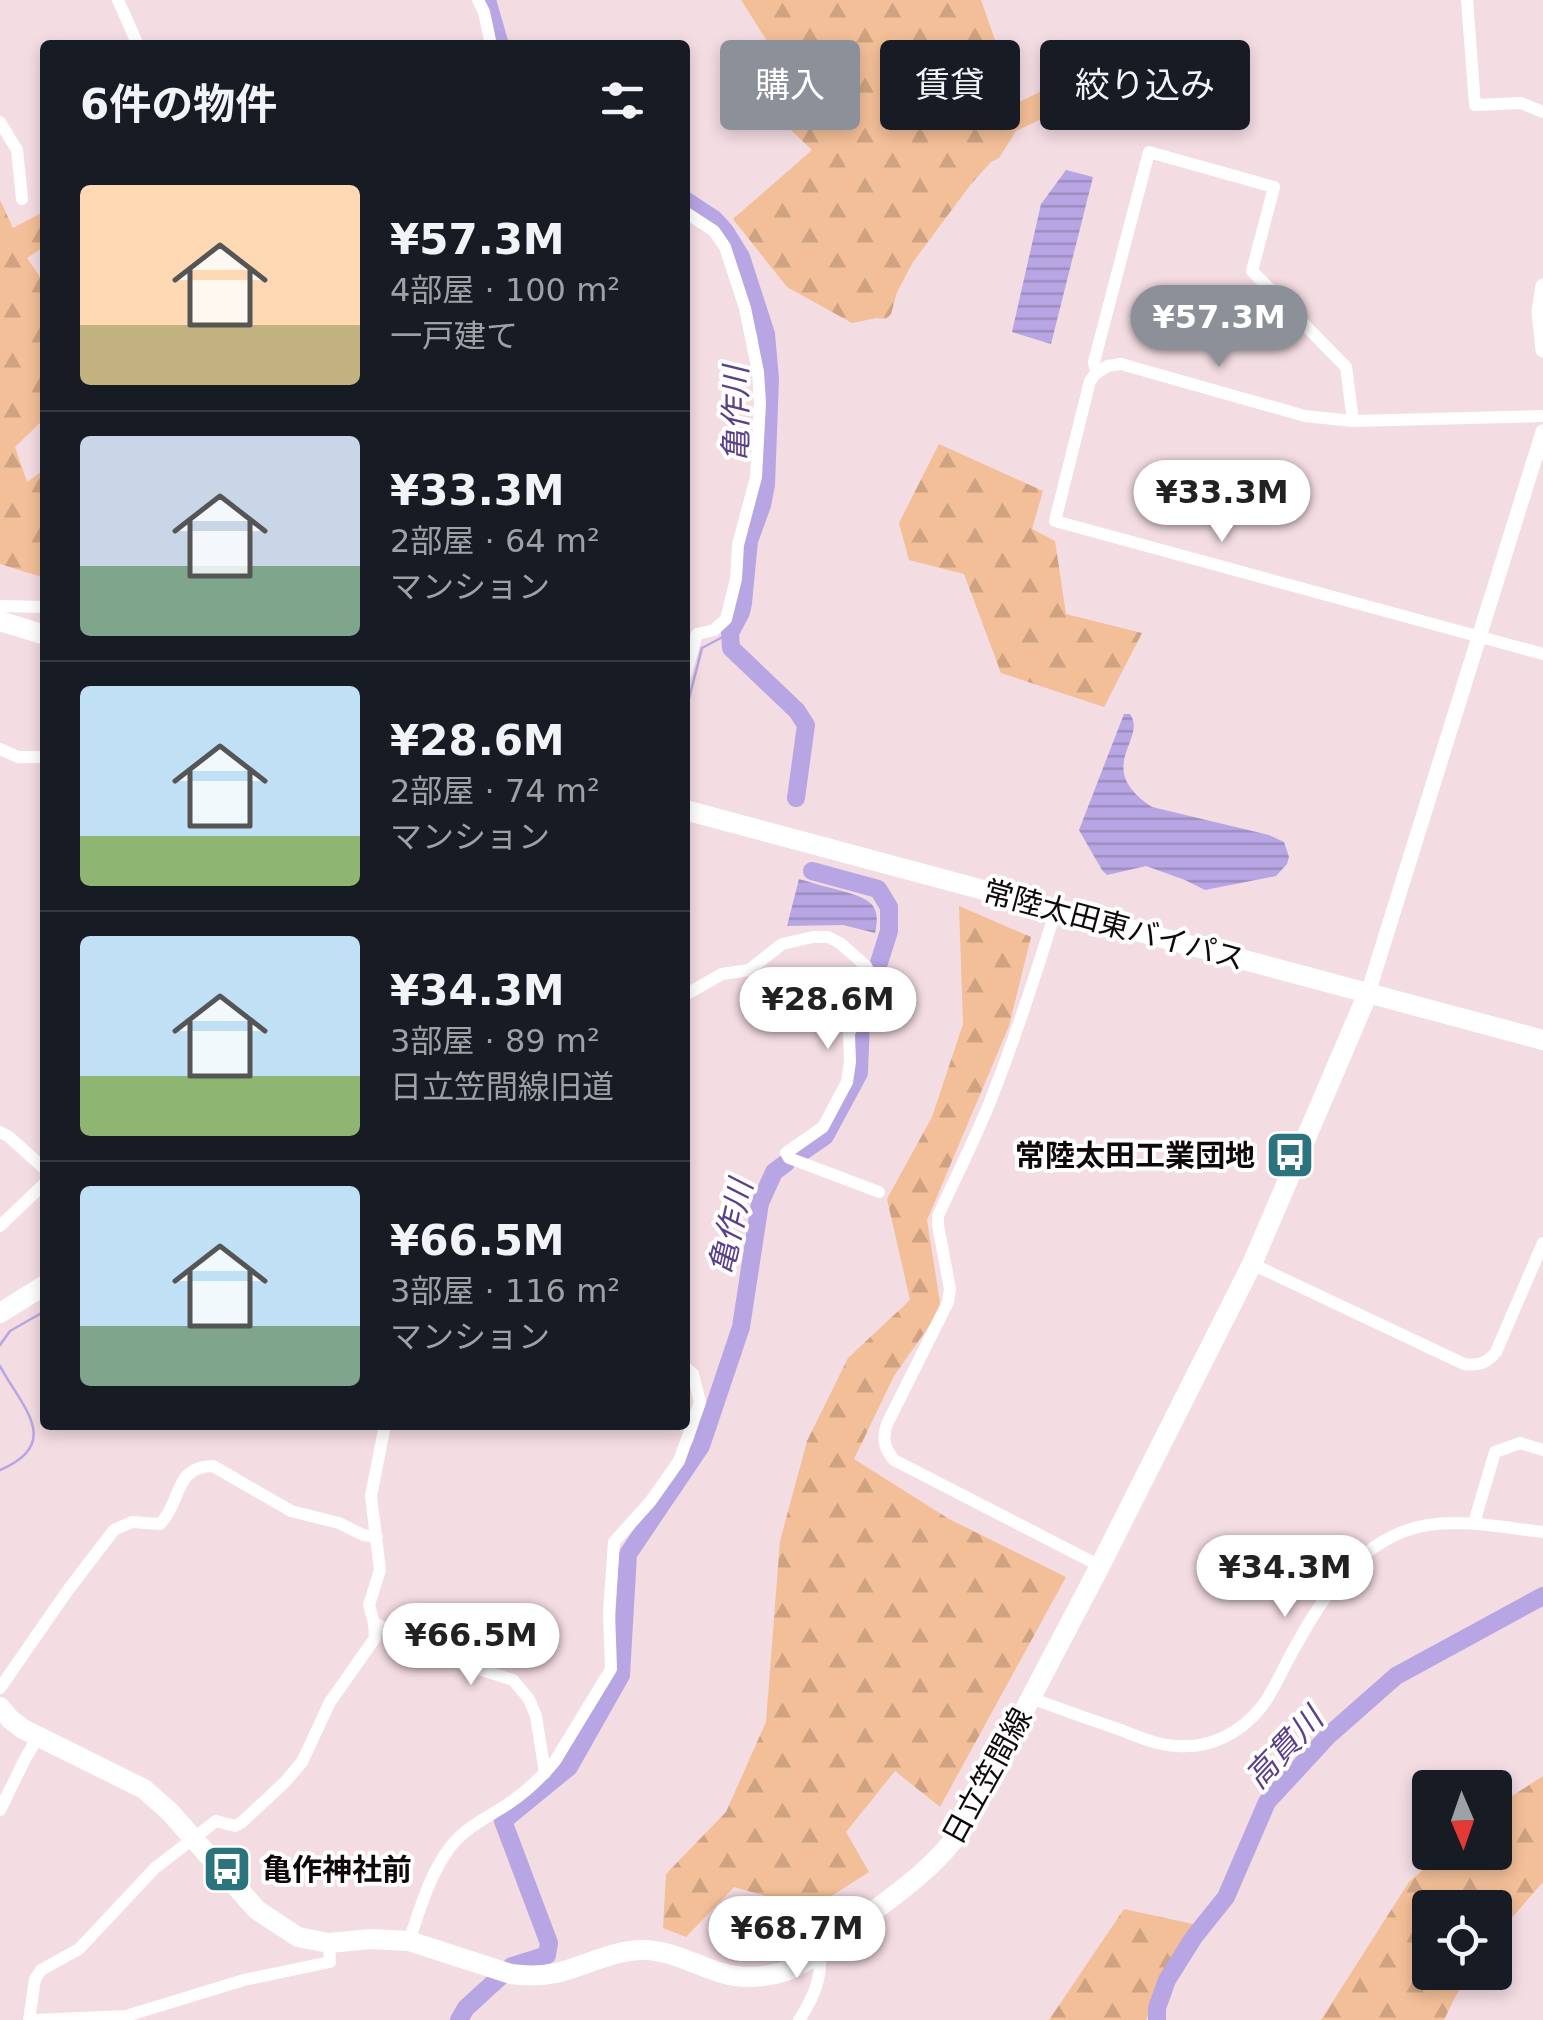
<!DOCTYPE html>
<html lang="ja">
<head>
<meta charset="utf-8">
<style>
	body { margin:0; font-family:"DejaVu Sans","Noto Sans JP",sans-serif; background:#242831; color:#f1f3f6; height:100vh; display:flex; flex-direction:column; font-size:38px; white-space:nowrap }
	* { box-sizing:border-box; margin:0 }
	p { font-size:32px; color:#9ea1a6 }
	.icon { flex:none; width:55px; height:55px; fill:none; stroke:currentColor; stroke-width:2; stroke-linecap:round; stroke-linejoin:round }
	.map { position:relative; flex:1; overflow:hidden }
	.panel { position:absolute; left:40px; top:40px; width:650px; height:1390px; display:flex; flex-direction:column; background:#171b24; border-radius:10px; box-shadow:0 5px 15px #0003 }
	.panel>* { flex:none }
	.hud { position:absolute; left:720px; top:40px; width:672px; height:90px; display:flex; gap:20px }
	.needle { width:65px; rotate:178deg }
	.tools { position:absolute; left:1412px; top:1770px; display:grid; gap:20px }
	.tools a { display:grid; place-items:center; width:100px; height:100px; border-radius:10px; background:#171b24; box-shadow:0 5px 15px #0003; font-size:50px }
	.price { position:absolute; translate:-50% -85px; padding:0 22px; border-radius:35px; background:#fff; color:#222; font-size:32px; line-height:65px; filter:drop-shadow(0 2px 5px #0008) }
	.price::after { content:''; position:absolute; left:50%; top:60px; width:30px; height:22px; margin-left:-15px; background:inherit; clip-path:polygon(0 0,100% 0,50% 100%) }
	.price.on { background:#8c9099; color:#fff }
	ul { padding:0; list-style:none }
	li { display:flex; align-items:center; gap:30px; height:250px; padding:0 40px }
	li+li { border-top:2px solid #363941 }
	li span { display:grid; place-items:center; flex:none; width:280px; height:200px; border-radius:10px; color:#555 }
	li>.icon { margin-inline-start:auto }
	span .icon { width:120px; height:120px; fill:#fffc; stroke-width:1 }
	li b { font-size:42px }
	h2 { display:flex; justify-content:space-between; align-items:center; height:120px; padding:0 40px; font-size:42px }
	.pill { padding:0 35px; border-radius:10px; background:#171b24; box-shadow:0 5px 15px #0003; font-size:35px; line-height:90px }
	.pill.on { background:#8c9099; color:#fff }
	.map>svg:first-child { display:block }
	.forest { fill:url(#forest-firs) }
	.water { fill:url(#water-rules) }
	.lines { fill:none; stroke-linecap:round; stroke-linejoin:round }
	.stream { stroke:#b8a5e3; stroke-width:2.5 }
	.river { stroke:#b8a5e3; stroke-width:18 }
	.minor { stroke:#fff; stroke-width:12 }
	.tertiary { stroke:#fff; stroke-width:15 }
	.primary { stroke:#fff; stroke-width:20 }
	.trunk { stroke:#fff; stroke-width:20 }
	.labels { text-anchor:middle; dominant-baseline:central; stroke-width:8; stroke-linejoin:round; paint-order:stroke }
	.street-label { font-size:30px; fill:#10090b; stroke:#fff }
	.poi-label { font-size:30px; font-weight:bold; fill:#10090b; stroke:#fff; text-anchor:end }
	.water-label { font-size:32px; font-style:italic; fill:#5a3f89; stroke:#fff }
</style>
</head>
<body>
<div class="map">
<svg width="1543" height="2020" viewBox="0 0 1543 2020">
	<defs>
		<pattern id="forest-firs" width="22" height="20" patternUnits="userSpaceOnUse" patternTransform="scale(2.5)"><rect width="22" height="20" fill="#f3bf98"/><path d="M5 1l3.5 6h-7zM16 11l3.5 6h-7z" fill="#cfa382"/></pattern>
		<pattern id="water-rules" width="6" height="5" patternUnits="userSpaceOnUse" patternTransform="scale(2.5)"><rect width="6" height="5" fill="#b8a5e3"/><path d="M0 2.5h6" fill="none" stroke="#9d8dc1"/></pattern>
	</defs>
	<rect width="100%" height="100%" fill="#f3dce2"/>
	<g class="forest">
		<path d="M741,0h240l36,103 35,-17 53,3 -89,42 -17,27 -8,4 -20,22 -58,78 -16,30 -6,22 -5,5 -9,-1 -25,5 -65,-36 -54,-68 79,-69 -67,-63 31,-32z"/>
		<path d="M0,200l13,28 32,-17v35l-18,12 18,26v134l-30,29 12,35 18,-13v109l-45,-14z"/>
		<path d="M939,444l104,47 -11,38 23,12 11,73 76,19 -38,74 -103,-34 -37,-99 -55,-14 -10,-37z"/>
		<path d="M959,906l72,31 -22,89 -82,194 14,89 -47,67 -40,83 95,60 117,58 -126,230 -45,-36 -49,61 23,40 -58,37 -77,-22 -48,50 -23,-9 3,-54 60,-62 40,-90 14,-181 27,-100 41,-83 62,-58 -23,-101 45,-82 31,-93z"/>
		<path d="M1543,1776v106l-48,55v-29h-65v64l42,1 -16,22 -12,25h-123l88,-138 33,-29 53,-1v-45z"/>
		<path d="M1124,1909l69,15 -47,96h-97z"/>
	</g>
	<g class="water">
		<path d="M1066,170l27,7 -42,167 -39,-12 29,-128z"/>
		<path d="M1124,714h6c18,26 -38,53 22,93l117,28 15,7 5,15 -2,7 -11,12 -71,14 -20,-10 -39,-14 -39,9 -5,-5 -23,-40z"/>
		<path d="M799,879c14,4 27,8 40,11 26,8 44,11 36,43l-32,-8 -56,1z"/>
	</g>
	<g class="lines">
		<g class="stream">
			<path d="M685,714l17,-66 28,-15"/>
			<path d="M0,1345l10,-14 35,-20"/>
			<path d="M0,1366c21,40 64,77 0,104"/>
		</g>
		<g class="river">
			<path d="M487,0l13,45"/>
			<path d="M685,200l29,19 11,12 16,26 25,77 4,45 -4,106 -4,20 -13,36 -6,62 -2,9 -11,21 1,15 66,63 9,14 -10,73"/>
			<path d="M796,1156l29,-20 34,-63 2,-53 28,-89v-24l-11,-18 -66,-18"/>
			<path d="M459,2020l7,-12 46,-42 35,-11 2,-12 -46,-122 66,-54 52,-92 7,-121 73,-108 40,-119 19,-124 14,-31 12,-9"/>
			<path d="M1157,2020v-12l10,-28 27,-43 32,-40 41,-95 61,-66 68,-60 147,-80"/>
		</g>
		<g class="minor">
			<path d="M118,0l20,45"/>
			<path d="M478,0l6,12 7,33"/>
			<path d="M1467,0l8,105 46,-2 22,9"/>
			<path d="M0,122l17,28 5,49"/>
			<path d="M685,212l29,19 11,16 20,61 13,64 2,31 -4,74 -18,68 -2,34 -10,40 -12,11 -17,4 -12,42"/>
			<path d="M1096,373l12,-7 13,-2 184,52 48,5 190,-5"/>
			<path d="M1353,421l-7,-54 -94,-96 22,-84 -125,-35 -55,210 2,11 -6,8 -35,140 488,133"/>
			<path d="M0,606l45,1"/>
			<path d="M0,749l18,8h27"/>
			<path d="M1056,909c-19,62 -39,124 -63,185 -16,42 -37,82 -55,122v9l12,64 -2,13 -61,122c-5,14 -3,24 7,36l206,106"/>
			<path d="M685,995l37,-21 27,-4 33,-26 31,-7h15l12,6 26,23 4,8 -21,60 1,28 -3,20 -24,45 -37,26 3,5 90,34"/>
			<path d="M0,1132l8,4 37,33"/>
			<path d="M0,1226l45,-43"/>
			<path d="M1252,1264l212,100c15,2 23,-1 32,-12l47,-109"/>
			<path d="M1476,1524v-8l19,-64 25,-9 23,7"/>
			<path d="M374,1623l73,36 66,21 16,19 7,17 9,57"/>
			<path d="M0,1688l68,-98 46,-60 18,-8 28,2c23,-24 13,-57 53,-58l78,45 48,12 24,12 14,2"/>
			<path d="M1031,1698c29,11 58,21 87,31 19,7 38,16 59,17 34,3 65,-14 86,-41 10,-14 18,-32 26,-47 31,-57 69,-122 139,-133 37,-6 78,3 115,7"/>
			<path d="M0,1810l25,-51 13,-22"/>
			<path d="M409,1941c11,-32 21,-68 42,-95 15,-19 37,-29 57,-42 18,-12 33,-26 47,-43l56,-92 -2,-57 5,-70 36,-40 29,-41 21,-59 -7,-28 -8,-7"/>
			<path d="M29,2020l6,-41 6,-9 38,-21 76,-81 61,-47 19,5 7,-4 43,-40 17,-20 28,-60 45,-64 -1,-15 -5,-18 11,-35 -9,-74 14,-71"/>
			<path d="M35,2020l91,-4 118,-36 86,-18 -1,-19"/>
			<path d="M799,2020c15,-23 23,-42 21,-69"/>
		</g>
		<g class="tertiary">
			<path d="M1543,286l-4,26 4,38"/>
			<path d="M1368,993l175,-561"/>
		</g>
		<g class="primary">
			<path d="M0,1313l45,-28"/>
			<path d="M0,1707l10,12 13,10 121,60 25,22 88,99 41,27 31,6 42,-4 38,2 102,33c15,2 30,2 45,-1 30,-7 59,-24 89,-23 36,1 67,27 103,27 13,0 26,-2 38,-6 26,-10 48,-30 70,-47 39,-29 80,-56 107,-97l137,-261 152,-302 116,-271"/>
		</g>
		<g class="trunk">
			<path d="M0,621l45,14"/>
			<path d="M685,810l858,230"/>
		</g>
	</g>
	<defs>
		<g id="bus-square" transform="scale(2.5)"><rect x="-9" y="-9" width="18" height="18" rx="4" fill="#2b737d" stroke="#fff"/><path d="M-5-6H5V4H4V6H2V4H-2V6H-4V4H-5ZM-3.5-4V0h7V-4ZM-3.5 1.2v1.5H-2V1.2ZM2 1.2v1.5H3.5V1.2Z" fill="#fff"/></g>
	</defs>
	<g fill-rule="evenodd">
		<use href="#bus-square" x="1290" y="1155"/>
		<use href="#bus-square" x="227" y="1869"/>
	</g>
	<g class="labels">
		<g class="street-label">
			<text transform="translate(1114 925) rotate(15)">常陸太田東バイパス</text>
			<text transform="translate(987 1776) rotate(-61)">日立笠間線</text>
		</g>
		<g class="poi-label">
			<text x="1255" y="1155">常陸太田工業団地</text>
			<text x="262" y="1869" text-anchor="start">亀作神社前</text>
		</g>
		<g class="water-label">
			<text transform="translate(736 414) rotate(-90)">亀作川</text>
			<text transform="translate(731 1227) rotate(-77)">亀作川</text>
			<text transform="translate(1284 1748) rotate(-47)">高貫川</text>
		</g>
	</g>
</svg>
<div class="tools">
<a><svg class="needle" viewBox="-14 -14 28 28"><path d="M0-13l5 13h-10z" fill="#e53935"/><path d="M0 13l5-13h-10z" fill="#9ea1a6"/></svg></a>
<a><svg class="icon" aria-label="locate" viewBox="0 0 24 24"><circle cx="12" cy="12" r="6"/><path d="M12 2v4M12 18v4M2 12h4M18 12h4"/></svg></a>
</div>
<b class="price on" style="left:1219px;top:370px">¥57.3M</b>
<b class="price" style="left:1222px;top:545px">¥33.3M</b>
<b class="price" style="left:828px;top:1052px">¥28.6M</b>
<b class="price" style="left:1285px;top:1620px">¥34.3M</b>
<b class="price" style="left:471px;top:1688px">¥66.5M</b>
<b class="price" style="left:797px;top:1981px">¥68.7M</b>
<div class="hud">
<a class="pill on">購入</a>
<a class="pill">賃貸</a>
<a class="pill">絞り込み</a>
</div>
<section class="panel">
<h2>6件の物件<svg class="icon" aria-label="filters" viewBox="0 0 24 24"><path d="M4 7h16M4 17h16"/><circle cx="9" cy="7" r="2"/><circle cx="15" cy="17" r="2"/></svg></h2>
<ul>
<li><span style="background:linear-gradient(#ffd9b3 70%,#c2b280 0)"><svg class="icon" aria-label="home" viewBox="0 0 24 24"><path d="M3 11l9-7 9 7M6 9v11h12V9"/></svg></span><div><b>¥57.3M</b><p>4部屋 · 100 m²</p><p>一戸建て</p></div></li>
<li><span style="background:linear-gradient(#c9d6e8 65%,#7fa58c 0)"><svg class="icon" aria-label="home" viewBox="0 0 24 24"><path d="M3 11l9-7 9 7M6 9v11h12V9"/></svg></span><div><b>¥33.3M</b><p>2部屋 · 64 m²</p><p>マンション</p></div></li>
<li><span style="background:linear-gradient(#bfe0f5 75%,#8fb573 0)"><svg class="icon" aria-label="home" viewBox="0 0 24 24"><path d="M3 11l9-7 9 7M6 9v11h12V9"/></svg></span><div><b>¥28.6M</b><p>2部屋 · 74 m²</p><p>マンション</p></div></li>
<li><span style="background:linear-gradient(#bfe0f5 70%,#8fb573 0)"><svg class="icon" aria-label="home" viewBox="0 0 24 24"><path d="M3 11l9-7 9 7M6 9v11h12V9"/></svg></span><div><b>¥34.3M</b><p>3部屋 · 89 m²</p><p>日立笠間線旧道</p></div></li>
<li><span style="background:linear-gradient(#bfe0f5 70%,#7fa58c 0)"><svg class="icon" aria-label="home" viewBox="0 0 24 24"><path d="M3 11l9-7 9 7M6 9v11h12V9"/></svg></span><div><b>¥66.5M</b><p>3部屋 · 116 m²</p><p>マンション</p></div></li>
</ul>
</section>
</div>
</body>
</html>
